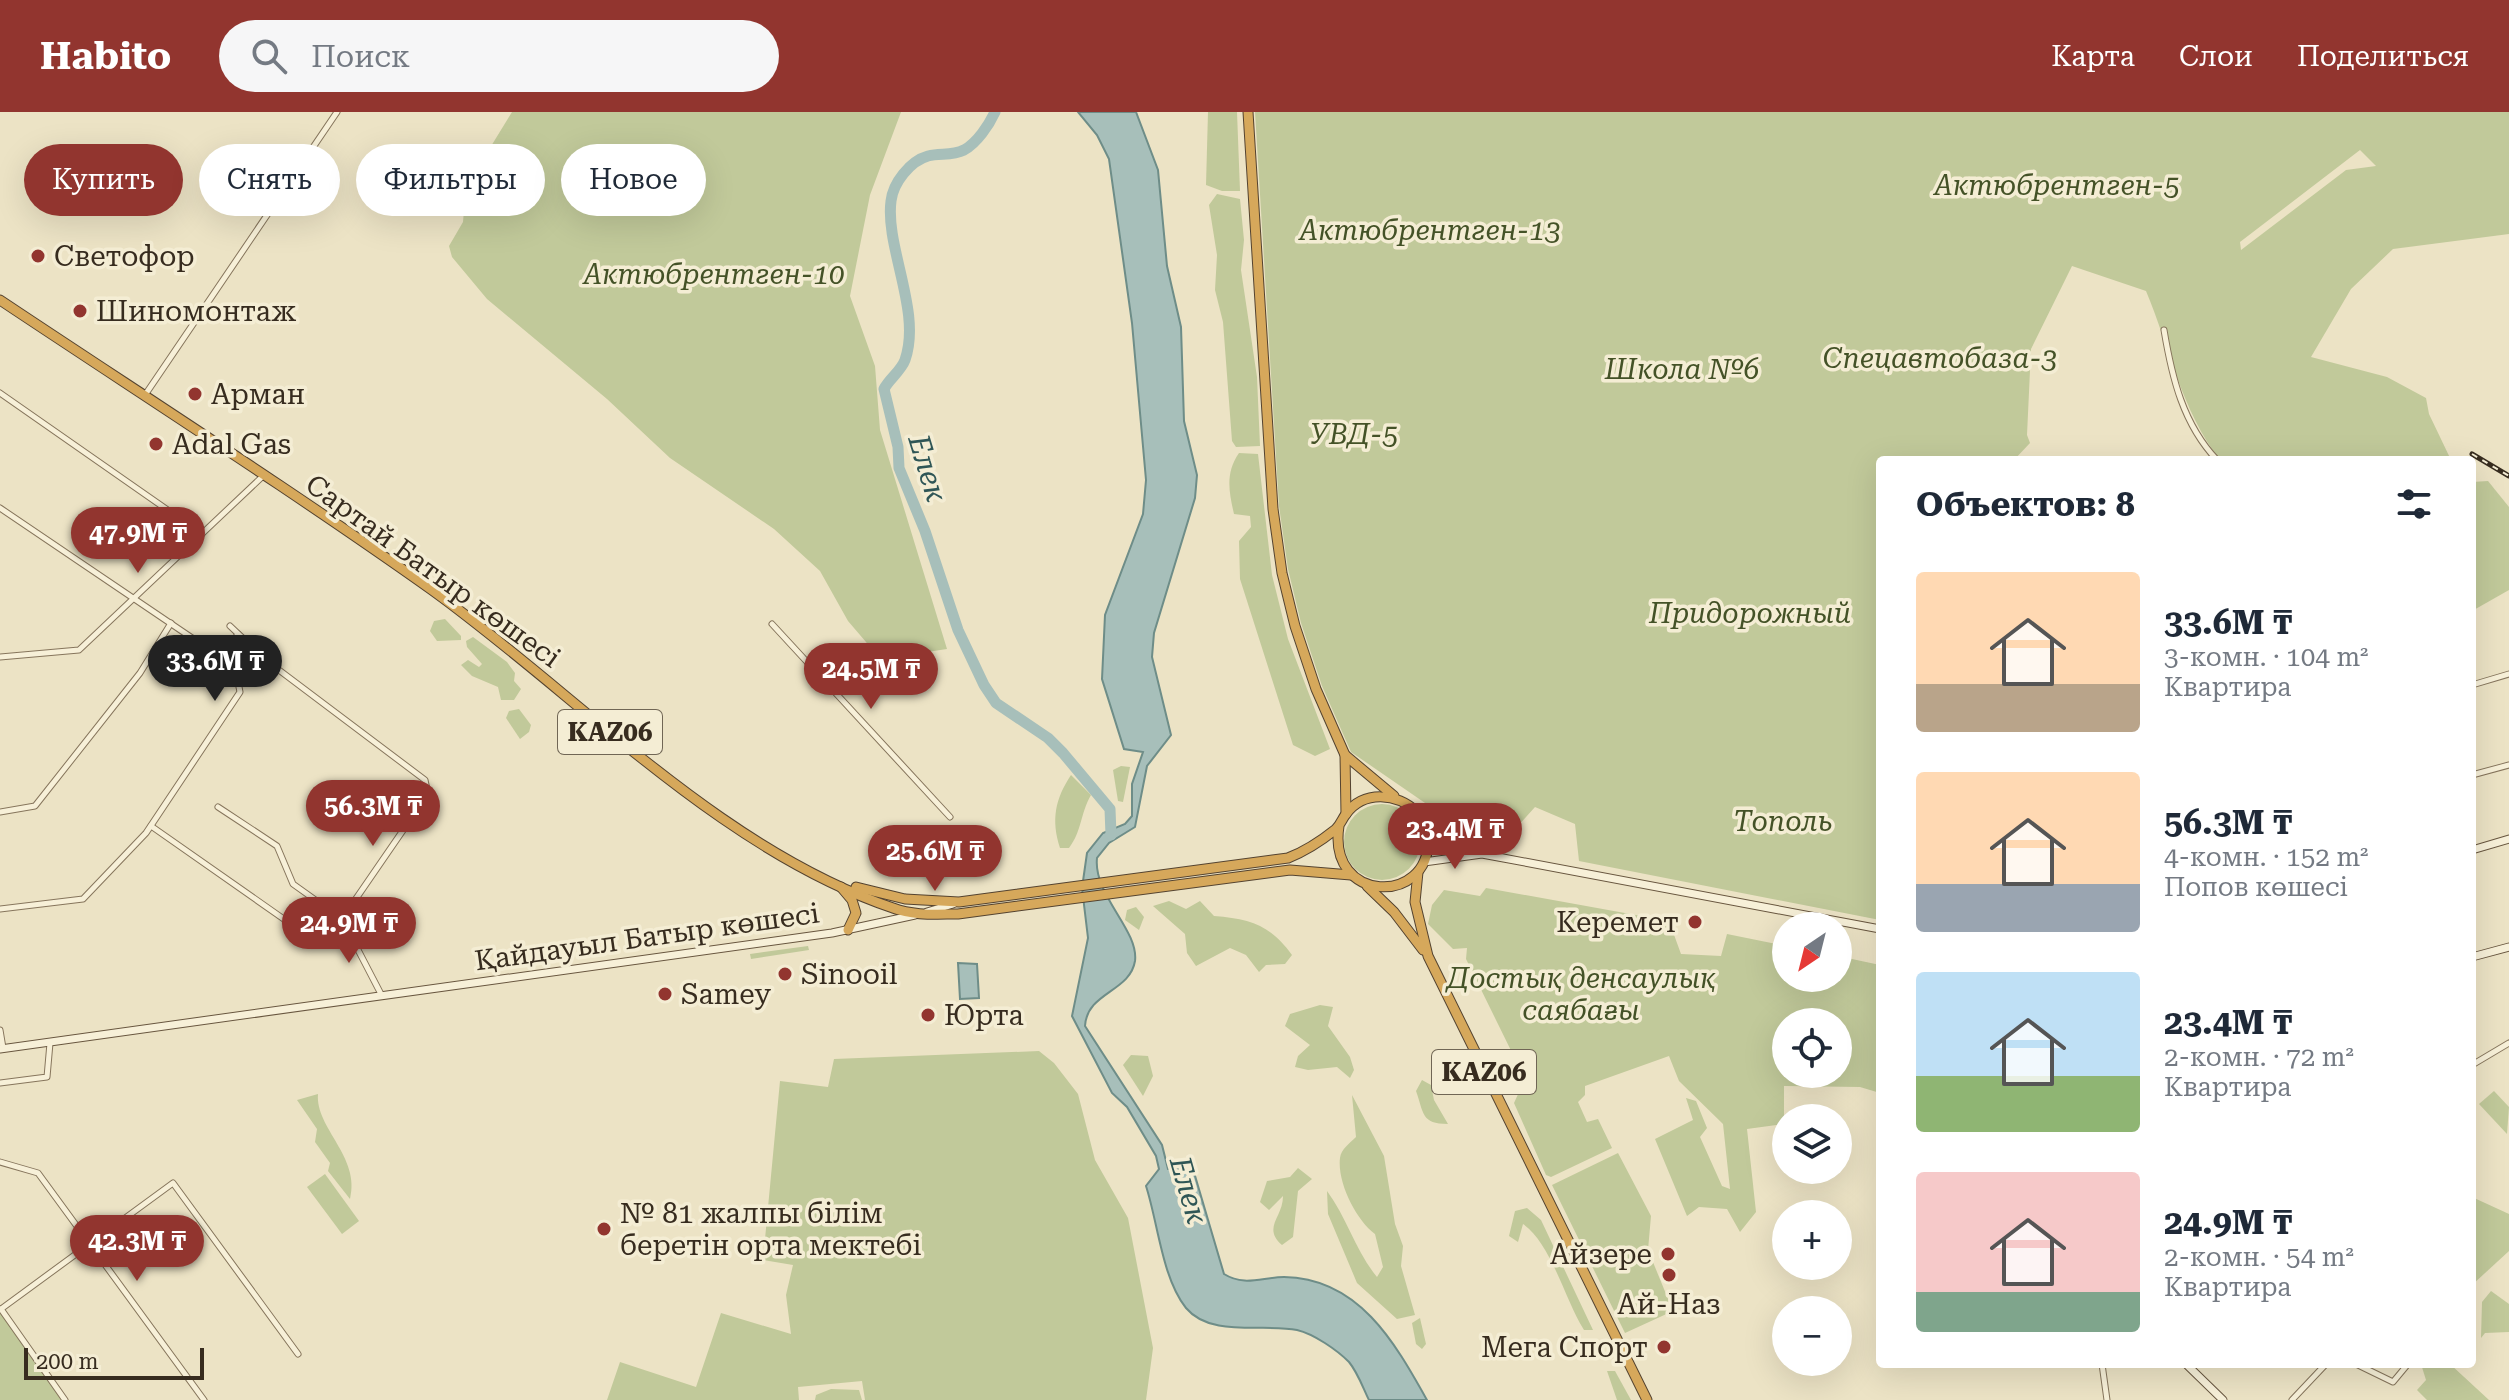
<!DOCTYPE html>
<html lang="ru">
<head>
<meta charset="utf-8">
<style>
	body { margin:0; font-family:"Roboto Serif",serif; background:#f6f6f7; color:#1f2937; height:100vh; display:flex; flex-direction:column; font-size:30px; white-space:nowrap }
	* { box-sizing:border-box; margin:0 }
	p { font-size:26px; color:#747a83 }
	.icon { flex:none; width:44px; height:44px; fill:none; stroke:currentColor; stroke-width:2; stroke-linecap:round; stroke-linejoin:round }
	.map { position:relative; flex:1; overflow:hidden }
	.details { position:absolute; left:1876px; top:344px; width:600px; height:912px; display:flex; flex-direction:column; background:#fff; border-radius:8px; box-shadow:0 8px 32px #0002 }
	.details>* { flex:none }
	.top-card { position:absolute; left:24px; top:32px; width:760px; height:72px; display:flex; gap:16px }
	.needle { width:52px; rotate:215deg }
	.buttons { position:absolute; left:1772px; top:800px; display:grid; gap:16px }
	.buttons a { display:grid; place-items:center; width:80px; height:80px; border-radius:50%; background:#fff; box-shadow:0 8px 32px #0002; font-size:40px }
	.scale { position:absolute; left:24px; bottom:20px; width:180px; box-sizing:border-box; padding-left:8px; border:4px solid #372c1f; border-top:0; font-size:22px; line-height:28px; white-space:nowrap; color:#372c1f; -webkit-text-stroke:6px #f4edd4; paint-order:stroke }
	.price { position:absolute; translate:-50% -68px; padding:0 18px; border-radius:28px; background:#92352f; color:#fff; font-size:26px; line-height:52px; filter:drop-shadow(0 2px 4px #0008) }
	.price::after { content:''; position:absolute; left:50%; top:48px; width:24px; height:18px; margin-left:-12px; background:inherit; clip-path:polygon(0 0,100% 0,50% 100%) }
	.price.current { background:#222; color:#fff }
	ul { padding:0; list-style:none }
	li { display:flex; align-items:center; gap:24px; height:200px; padding:0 40px }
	li span { display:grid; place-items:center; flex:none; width:224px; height:160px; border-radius:8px; color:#555 }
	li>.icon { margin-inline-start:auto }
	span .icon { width:96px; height:96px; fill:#fffc; stroke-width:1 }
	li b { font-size:34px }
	h2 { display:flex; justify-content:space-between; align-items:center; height:96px; padding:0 40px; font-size:34px }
	.tag { padding:0 28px; border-radius:36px; background:#fff; box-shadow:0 8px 32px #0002; font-size:28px; line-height:72px }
	.tag.current { background:#92352f; color:#fff }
	header { display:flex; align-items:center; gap:48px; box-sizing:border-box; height:112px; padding:0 40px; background:#92352f; color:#fff }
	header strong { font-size:38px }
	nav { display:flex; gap:44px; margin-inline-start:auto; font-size:28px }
	.search { width:560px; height:72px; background:#f6f6f7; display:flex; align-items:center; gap:20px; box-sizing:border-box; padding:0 28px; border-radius:44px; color:#747a83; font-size:30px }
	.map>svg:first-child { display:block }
	.green { fill:#c1c99a; fill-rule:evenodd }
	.water { fill:#a7bfba; stroke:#6e8d88; stroke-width:2 }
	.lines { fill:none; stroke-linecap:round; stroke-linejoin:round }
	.river { stroke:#a7bfba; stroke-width:11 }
	.street-casing { stroke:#86755c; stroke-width:7 }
	.secondary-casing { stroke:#68563f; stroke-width:9 }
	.highway-casing { stroke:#544330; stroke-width:11 }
	.street { stroke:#f7f0d8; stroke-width:5 }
	.secondary { stroke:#f7f0d8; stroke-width:7 }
	.highway { stroke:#d6a85b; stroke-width:9 }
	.rail-casing { stroke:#372c1f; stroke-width:5 }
	.rail { stroke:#f4edd4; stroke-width:2; stroke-dasharray:6; stroke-linecap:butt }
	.poi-dot { fill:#92352f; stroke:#f4edd4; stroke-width:3 }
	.labels { text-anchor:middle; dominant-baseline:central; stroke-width:7; stroke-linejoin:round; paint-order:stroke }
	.shield { fill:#f4edd4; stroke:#706655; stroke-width:2 }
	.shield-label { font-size:26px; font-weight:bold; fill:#372c1f }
	.park-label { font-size:28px; font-style:italic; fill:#445227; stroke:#f4edd4 }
	.poi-label { font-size:28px; fill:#372c1f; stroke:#f4edd4; text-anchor:start }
	.street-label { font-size:28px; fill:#372c1f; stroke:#f4edd4 }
	.water-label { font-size:30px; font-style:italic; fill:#2f5656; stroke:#f4edd4 }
</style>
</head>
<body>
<header>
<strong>Habito</strong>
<div class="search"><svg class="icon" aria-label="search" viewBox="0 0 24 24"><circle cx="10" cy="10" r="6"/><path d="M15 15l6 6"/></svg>Поиск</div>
<nav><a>Карта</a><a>Слои</a><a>Поделиться</a></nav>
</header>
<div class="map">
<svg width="2509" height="1288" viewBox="0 0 2509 1288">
	<rect width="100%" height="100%" fill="#ece3c5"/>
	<g class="green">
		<path d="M512,0h389l-31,83 -20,101 25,70 5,64 67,219 -53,8 -22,-8 -24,-28 -28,-50 -46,-42 -104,-71 -63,-59 -120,-100 -35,-42 -3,-11 14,-24 3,-35z"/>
		<path d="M1208,0h29l3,79h-18l-16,-6z"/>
		<path d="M1255,0h1254v122l-116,15 -42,40 -40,68 76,20 39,21 3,16 22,46h-231c-39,-50 -50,-112 -74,-169l-74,-25 -41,83 -4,86 3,8 -16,17h-134v460l-301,-59 -4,-37 -40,-17 -37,41 -9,-1 -138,-95 -29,-66 -21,-63 -13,-54 -9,-63zM2360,38l16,16 -30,4 -105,80 -1,-8z"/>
		<path d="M1217,82l23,5 4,41 -3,30 16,107 3,69 -24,1 -4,-6 -9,-119 -8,-32 2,-35 -8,-50z"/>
		<path d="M1239,341l19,1 14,121 16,64 42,110 -15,7 -22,-11 -53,-166 -1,-38 12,-14 -1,-11 -16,-2c-5,-22 -9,-41 5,-61z"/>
		<path d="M2488,369l21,26v83l-37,21v-129z"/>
		<path d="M445,507l16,17v4l-24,1 -7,-10 4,-10z"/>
		<path d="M473,525l34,25 8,11 -1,8 7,8 -7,11h-13l-3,-13 -26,-11 -11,-11 7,-5 11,7 3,-3 -15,-17 -1,-6z"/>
		<path d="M519,597l12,16 -2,7 -9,7 -14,-21 3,-7z"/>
		<path d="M1121,654l9,1 -7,35 -5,-1 -5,-31z"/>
		<path d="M1071,663l20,20c-11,19 -9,36 -22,53h-9c-9,-28 -5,-49 11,-73z"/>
		<circle cx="1382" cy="730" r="38"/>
		<path d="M1486,776l183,33 12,33 40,2 6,-22 59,12v32h52v-22l42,9v128l-20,-6 -76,-1v38l-37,5 9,83 -16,20 -13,-23 -28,-2 -12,9 -32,-77 38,-19 -7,-22 10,3 11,27 -7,9 22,49 8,3 -7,-65 -44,-43 -10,-25 -84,30v9l-7,7 9,20 11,-3 14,29 -61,29 -5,-2 -32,-72 11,-24 -59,-120 1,-11 -14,1 -25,-25 4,-19 12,-15 36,6zM1838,910v52h-52v-52z"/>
		<path d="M1169,789l17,8 14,-8 14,15c37,3 56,9 78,39l-7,9 -19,1 -7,7 -13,-17 -16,-7 -34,18 -9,-13 -2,-19 -32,-28z"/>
		<path d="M1136,795l8,10 -5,13 -14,-10 2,-10z"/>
		<path d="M808,834l1,4 -58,9 -1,-5z"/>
		<path d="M1320,893l13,2 -5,19 22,31 4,13 -4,8 -13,-11 -29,3 -13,-3 3,-11 12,-11 -25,-19 5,-12z"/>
		<path d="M1039,939l15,12 24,31 17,66 33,58 25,130 -7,52h-281l-3,-19 -64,6 1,13h-192l13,-38 76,25 25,-74 70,21 -5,-39 7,-30 -30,-5 17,-179 48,6 6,-28z"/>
		<path d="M1131,943l17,1 5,20 -10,20 -20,-31z"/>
		<path d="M1422,968l9,5 3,15 14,24c-27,0 -24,-11 -32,-33z"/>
		<path d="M2494,979l15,16 -2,27 -28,-30z"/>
		<path d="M318,982c-3,34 43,63 32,105l-22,-28 2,-8 -15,-21 2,-13 -20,-29z"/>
		<path d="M1352,983l32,61 11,68 8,22 -2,20 14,49 -18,4 -40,-36 -29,-69 -1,-23c20,27 29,61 50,86l6,-10 -8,-33c-19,-14 -38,-52 -35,-76 1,-9 10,-15 16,-21z"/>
		<path d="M1618,1041l33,63 -3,34 25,61 -48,22 -73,-148z"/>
		<path d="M1298,1056l14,11 -14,12 -5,46 -11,8c-20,-18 1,-27 1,-49l-14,14 -9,-8 7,-21 23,-4z"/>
		<path d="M325,1062l34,47 -17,13 -35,-47z"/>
		<path d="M2472,1085l37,17v37l-37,34z"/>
		<path d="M1527,1096l14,12 52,110h-9c-19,-30 -33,-87 -61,-106l-5,18 -9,-6 6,-25z"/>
		<path d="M2491,1179l18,13v28l-24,1 -4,5 1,-36z"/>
		<path d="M0,1196l64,92h-64z"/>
		<path d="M1420,1206l6,26 -4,5 -6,-5 -4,-21z"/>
		<path d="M2421,1252h29l39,36h-62l-10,-10 9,-10z"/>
		<path d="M1607,1259h8l16,29h-14z"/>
		<path d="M831,1277l28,1 3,10h-47l1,-5z"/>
	</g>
	<g class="water">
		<path d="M1078,0h58l22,58 9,96 14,61 3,94 13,54 -2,23 -41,135 -2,24 19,78 -24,31 -12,61 -26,16 -12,15c-4,37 42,72 38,103 -5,31 -48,31 -50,65l77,119 6,24h25l31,105c21,13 38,3 60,3 75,1 111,66 143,123h-58c-6,-12 -11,-27 -20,-38 -12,-12 -35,-28 -52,-32 -33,-7 -86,8 -111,-22 -24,-30 -28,-85 -40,-122l13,-17 -3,-13 -29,-49 -15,-14 -40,-77 16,-78 -6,-50 5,-35 16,-20 22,-9 7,-8v-32l11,-32 -19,-3 -22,-70 3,-64 38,-101 3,-34 -14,-157 -23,-164 -12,-24z"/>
		<path d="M958,851l19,1 2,34 -19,1z"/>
	</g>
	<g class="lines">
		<path class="river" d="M995,0c-6,13 -18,31 -31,38 -12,6 -23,3 -36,6 -18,5 -35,27 -37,45 -6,46 31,111 14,159 -4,11 -16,19 -21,29l14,58 1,21 26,63 33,99 26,55 12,18 52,35 15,15 47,56 1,26"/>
		<g class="street-casing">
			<g id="street">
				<path d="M2164,218c8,48 19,94 53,130"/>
				<path d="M0,281l202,141"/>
				<path d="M145,283l192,-283"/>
				<path d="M0,396l235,159 5,25 -94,141 -63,66 -83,10"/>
				<path d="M772,512l178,193"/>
				<path d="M230,514l37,35 158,119 3,14 -86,125"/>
				<path d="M0,545l79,-7 184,-174"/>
				<path d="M222,546l16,-24"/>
				<path d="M2472,573l37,-11"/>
				<path d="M2472,663l37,-10"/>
				<path d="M218,695l59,39 16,38 49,35 40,77"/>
				<path d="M0,700l35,-6 105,-133 31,-50"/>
				<path d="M151,714l147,103"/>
				<path d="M0,918l3,18"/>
				<path d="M2472,953l37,-22"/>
				<path d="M0,971l47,-6 3,-34"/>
				<path d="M0,1050l38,11 166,227"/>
				<path d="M1,1197l172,-126 125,171"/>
				<path d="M1,1197l64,91"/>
				<path d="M2102,1252l5,36"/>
				<path d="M2356,1252l37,18 15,-18"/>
				<path d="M2292,1288l34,-36"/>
			</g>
		</g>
		<g class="secondary-casing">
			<g id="secondary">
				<path d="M1420,702l60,39"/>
				<path d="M2472,738l37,-11"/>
				<path d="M1424,750l58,-8 398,75"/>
				<path d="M927,800l26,-8"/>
				<path d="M2472,845l37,-10"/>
				<path d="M0,937l832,-116 83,-18"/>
				<path d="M2186,1252l37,36"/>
			</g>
		</g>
		<g class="highway-casing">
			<g id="highway">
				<path d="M1248,0l25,397 9,64 13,53 21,63 29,66 1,59"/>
				<path d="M0,188c144,96 291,190 432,290 147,106 287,259 461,318 21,8 43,6 65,6l332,-44 61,5"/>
				<path d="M1345,643l49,41"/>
				<path d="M1418,760l-3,30 13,54 219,444"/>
				<path d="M1367,774l27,26 29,38"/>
				<path d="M841,775l11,13 4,13 -8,17"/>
				<path d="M856,775l49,12 54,3 329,-44c18,-7 33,-17 48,-29 5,-5 6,-10 10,-15 18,-24 51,-21 71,-2 7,7 11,19 11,28 2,65 -101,64 -89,-14"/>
			</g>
		</g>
		<use href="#street" class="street"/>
		<use href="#secondary" class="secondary"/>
		<use href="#highway" class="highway"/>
		<g class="rail-casing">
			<path id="rail" d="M2472,342l37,22"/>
		</g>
		<use href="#rail" class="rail"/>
	</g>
	<g class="poi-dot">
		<circle cx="38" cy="144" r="8"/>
		<circle cx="80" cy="199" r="8"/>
		<circle cx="195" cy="282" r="8"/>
		<circle cx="156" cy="332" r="8"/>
		<circle cx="1695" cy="810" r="8"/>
		<circle cx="785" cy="862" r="8"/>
		<circle cx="665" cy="882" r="8"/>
		<circle cx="928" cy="903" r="8"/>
		<circle cx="604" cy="1117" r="8"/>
		<circle cx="1668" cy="1142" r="8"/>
		<circle cx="1669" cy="1163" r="8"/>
		<circle cx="1664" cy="1235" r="8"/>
	</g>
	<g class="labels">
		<g class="shield">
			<rect x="558" y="598" width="104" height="44" rx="6"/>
			<rect x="1432" y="938" width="104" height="44" rx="6"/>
		</g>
		<g class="shield-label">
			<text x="610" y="620">KАZ06</text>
			<text x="1484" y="960">KАZ06</text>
		</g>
		<g class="park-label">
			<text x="2057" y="73">Актюбрентген-5</text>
			<text x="1430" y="118">Актюбрентген-13</text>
			<text x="714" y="162">Актюбрентген-10</text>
			<text x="1940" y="246">Спецавтобаза-3</text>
			<text x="1682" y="257">Школа №6</text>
			<text x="1354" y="322">УВД-5</text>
			<text x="1750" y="501">Придорожный</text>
			<text x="1783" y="709">Тополь</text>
			<text x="1581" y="866">Достық денсаулық<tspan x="1581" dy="32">саябағы</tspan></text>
		</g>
		<g class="poi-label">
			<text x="54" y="144">Светофор</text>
			<text x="96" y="199">Шиномонтаж</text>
			<text x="211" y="282">Арман</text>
			<text x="172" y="332">Adal Gas</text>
			<text x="1679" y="810" text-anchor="end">Керемет</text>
			<text x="801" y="862">Sinooil</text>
			<text x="681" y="882">Samey</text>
			<text x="944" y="903">Юрта</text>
			<text x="620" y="1101">№ 81 жалпы білім<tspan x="620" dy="32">беретін орта мектебі</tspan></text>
			<text x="1652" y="1142" text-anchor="end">Айзере</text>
			<text x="1669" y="1192" text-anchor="middle">Ай-Наз</text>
			<text x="1648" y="1235" text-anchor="end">Мега Спорт</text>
		</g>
		<g class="street-label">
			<text transform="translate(433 459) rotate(36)">Сартай Батыр көшесі</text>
			<text transform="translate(647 825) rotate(-8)">Қайдауыл Батыр көшесі</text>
		</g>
		<g class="water-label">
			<text transform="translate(928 356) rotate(73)">Елек</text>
			<text transform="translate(1189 1078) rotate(74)">Елек</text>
		</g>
	</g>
</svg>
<div class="buttons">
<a><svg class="needle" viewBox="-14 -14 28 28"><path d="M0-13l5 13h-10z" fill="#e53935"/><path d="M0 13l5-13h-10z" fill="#747a83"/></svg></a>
<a><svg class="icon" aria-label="locate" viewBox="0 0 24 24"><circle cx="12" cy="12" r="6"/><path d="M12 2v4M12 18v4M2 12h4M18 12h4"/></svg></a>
<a><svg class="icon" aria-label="layers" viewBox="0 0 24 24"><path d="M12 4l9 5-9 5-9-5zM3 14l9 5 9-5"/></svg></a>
<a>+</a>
<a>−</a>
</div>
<div class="scale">200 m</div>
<b class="price" style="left:138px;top:463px">47.9M ₸</b>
<b class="price current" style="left:215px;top:591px">33.6M ₸</b>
<b class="price" style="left:871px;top:599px">24.5M ₸</b>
<b class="price" style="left:373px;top:736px">56.3M ₸</b>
<b class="price" style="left:1455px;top:759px">23.4M ₸</b>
<b class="price" style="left:935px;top:781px">25.6M ₸</b>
<b class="price" style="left:349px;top:853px">24.9M ₸</b>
<b class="price" style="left:137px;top:1171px">42.3M ₸</b>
<div class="top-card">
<a class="tag current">Купить</a>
<a class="tag">Снять</a>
<a class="tag">Фильтры</a>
<a class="tag">Новое</a>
</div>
<section class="details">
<h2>Объектов: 8<svg class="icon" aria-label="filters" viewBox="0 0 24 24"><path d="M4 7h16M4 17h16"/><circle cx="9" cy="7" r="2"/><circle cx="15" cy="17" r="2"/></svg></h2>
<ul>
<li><span style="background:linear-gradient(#ffd9b3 70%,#b9a48a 0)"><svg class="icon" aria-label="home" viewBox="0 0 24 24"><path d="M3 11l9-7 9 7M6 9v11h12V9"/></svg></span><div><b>33.6M ₸</b><p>3-комн. · 104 m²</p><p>Квартира</p></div></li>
<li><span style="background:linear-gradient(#ffd9b3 70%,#9aa5b1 0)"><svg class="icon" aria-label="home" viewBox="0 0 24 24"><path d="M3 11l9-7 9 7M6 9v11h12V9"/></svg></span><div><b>56.3M ₸</b><p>4-комн. · 152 m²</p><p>Попов көшесі</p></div></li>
<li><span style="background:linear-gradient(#bfe0f5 65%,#8fb573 0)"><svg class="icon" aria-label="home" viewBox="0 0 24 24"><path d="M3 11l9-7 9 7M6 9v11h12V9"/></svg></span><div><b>23.4M ₸</b><p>2-комн. · 72 m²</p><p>Квартира</p></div></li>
<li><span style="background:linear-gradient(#f6c9c9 75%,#7fa58c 0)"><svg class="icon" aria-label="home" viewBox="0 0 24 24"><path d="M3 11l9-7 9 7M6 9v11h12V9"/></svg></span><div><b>24.9M ₸</b><p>2-комн. · 54 m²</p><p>Квартира</p></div></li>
</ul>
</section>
</div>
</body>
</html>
